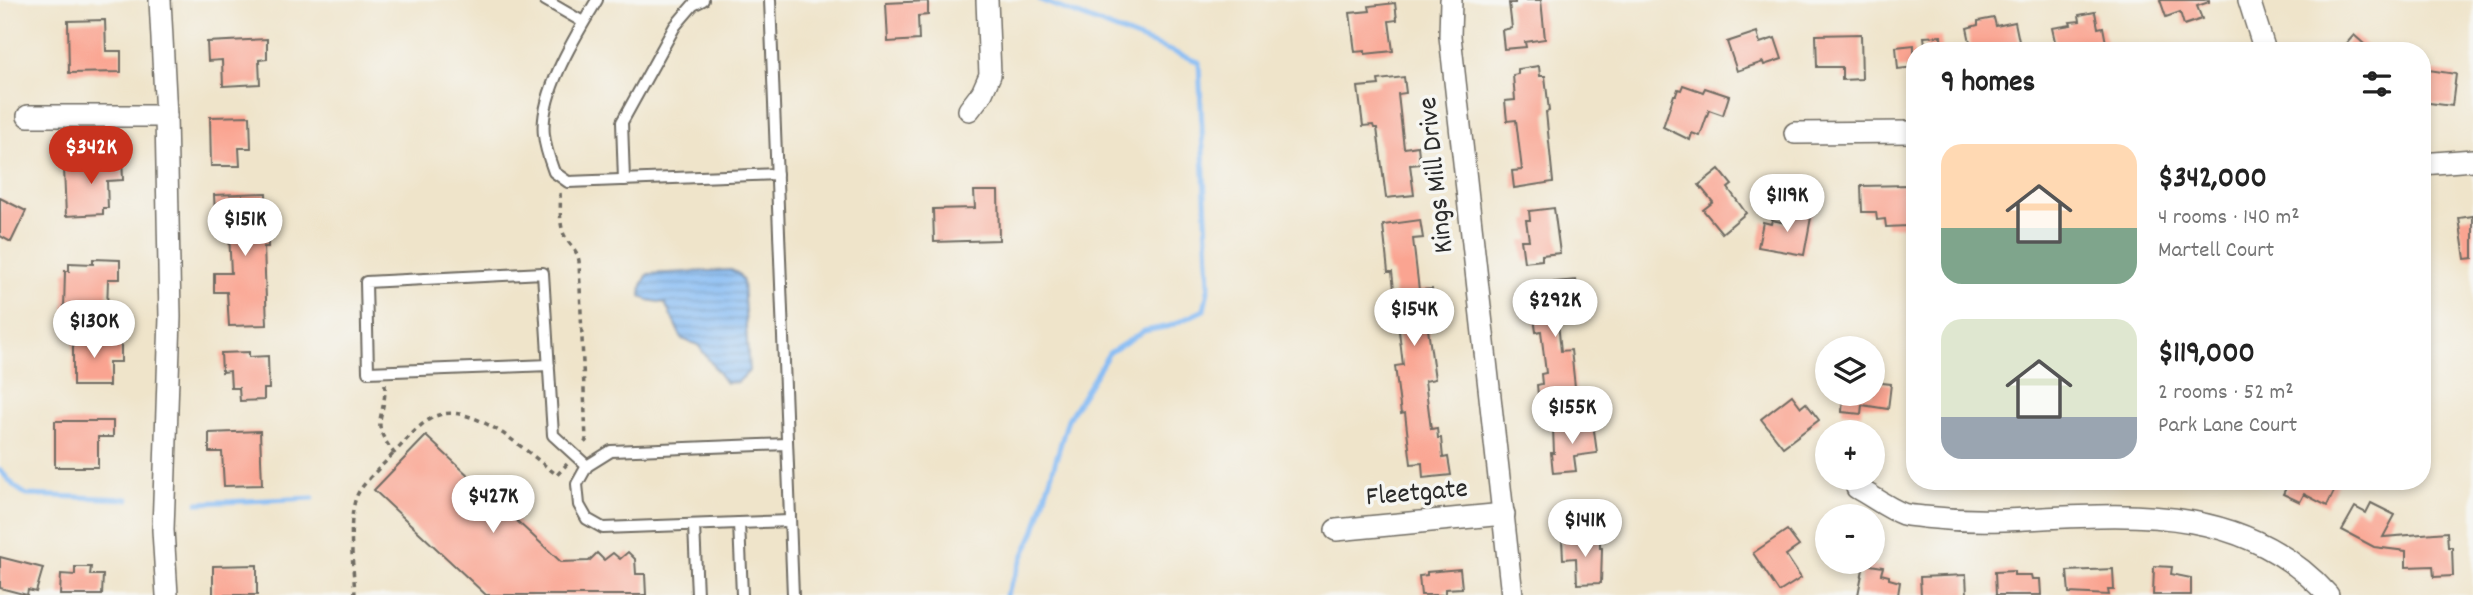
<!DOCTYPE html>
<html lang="en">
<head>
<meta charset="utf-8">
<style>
	body { margin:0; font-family:Dekko,sans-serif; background:#f6f6f6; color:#222; height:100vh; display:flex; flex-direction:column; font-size:26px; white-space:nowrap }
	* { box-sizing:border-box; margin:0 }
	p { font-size:23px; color:#767676 }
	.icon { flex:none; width:38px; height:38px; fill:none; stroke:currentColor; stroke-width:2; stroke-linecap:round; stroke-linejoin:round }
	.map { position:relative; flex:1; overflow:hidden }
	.panel { position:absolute; left:1906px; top:42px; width:525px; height:448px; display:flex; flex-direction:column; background:#fff; border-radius:28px; box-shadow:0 4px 10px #0003 }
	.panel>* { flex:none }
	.fabs { position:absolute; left:1815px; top:336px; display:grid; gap:14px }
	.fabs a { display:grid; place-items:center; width:70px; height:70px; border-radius:50%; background:#fff; box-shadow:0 4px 10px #0003; font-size:35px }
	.price { position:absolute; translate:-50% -60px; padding:0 16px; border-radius:24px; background:#fff; color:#222; font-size:23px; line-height:46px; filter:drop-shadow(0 2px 4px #0008) }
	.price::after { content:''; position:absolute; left:50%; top:42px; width:21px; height:16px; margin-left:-10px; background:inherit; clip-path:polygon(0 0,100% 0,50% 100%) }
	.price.selected { background:#c8321e; color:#fff }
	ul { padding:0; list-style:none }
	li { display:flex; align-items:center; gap:21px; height:175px; padding:0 35px }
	li span { display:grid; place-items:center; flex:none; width:196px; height:140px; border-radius:21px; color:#555 }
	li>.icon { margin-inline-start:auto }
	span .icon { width:84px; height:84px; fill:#fffc; stroke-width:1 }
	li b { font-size:30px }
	h2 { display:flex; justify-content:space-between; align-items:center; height:84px; padding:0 35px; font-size:30px }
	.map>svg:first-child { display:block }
	.water { fill:url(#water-rules); stroke:#587390; stroke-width:2 }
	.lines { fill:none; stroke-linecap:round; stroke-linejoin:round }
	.stream { stroke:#85bbf4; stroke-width:5 }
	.building { fill:#faa491 }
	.service-casing { stroke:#706c63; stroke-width:14 }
	.minor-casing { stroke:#706c63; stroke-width:24 }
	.path { stroke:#706c63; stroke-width:3.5; stroke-dasharray:5 5; stroke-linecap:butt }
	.service { stroke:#fff; stroke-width:10 }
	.minor { stroke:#fff; stroke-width:21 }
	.labels { text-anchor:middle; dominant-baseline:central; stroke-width:7; stroke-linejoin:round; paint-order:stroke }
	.street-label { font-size:28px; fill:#2b2b2b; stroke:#f6f6f2 }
</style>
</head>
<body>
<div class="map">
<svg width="2473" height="595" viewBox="0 0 2473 595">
	<defs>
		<pattern id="water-rules" width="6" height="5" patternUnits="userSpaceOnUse" patternTransform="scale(1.75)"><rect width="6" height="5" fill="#85bbf4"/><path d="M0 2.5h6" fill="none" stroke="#6d98c6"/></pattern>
	</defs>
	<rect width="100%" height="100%" fill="#f6f6f2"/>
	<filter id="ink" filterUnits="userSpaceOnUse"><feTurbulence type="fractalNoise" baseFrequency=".0143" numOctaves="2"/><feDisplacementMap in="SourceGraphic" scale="14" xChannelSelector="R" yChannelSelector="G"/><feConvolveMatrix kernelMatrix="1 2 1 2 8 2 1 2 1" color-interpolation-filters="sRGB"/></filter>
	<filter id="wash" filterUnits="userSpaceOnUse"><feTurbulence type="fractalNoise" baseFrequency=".00686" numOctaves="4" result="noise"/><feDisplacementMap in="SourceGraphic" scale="28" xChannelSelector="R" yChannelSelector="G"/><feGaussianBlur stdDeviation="1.57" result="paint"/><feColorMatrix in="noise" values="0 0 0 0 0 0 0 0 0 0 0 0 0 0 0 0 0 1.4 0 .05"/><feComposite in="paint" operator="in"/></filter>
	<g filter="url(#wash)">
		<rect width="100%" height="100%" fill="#efe4ca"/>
		<path class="water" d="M731,270l8,4 4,8 6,89 -11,11 -12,1 -28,-38 -16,-6 -17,-36 -17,-3 -7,-4 1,-11 6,-11z"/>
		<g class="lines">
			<g class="stream">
				<path d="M0,470l15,17 12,8 101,4"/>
				<path d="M198,503l115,-5"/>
				<path d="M1006,595l29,-65 33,-111 41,-66 35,-22 26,-5 34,-16 5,-25 -10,-223 -159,-62"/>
			</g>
		</g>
		<g id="blocks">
			<g class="building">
				<path d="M1515,0h26l4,39 -20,3 1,5 -22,2 -2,-19 10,-2 -3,-25h6z"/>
				<path d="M2160,0h49v2l-12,4 5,13 -18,6 -4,-13 -14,5z"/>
				<path d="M928,1v14l-10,1 1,24 -31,2 -2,-39z"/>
				<path d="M1395,3l2,17 -8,1 4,30 -28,3v-3l-10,1 -5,-39 20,-2 -1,-5z"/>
				<path d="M2095,12l3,16 5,-1 4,21 -13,3h-25l-1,-3 -11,2 -5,-22 19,-3 -1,-3 10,-1 -1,-6z"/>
				<path d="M1994,18l2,8 19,-4 6,29h-49l-5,-23 11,-3v-4z"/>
				<path d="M105,20l1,31h15v21l-52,1 -1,-52z"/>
				<path d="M1757,32l3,11 15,-5 7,21 -18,6 -1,-3 -26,9 -10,-29z"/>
				<path d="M1861,34l1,45 -20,1v-13h-25l-1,-32z"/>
				<path d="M2354,35l18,16h-32z"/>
				<path d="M1941,36l1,15h-16l-2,-14z"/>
				<path d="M267,39v20l-8,1 1,24 -37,2 -1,-26 -14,1 -1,-19z"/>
				<path d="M1914,45v22l-16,2 -2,-22z"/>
				<path d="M1539,66l1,10h5l4,35 -3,1 7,70 -39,6 -2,-17 10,-1 -6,-50 -9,1 -2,-20 10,-1 -2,-25 5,-1v-5z"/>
				<path d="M2422,69l34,5 -4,32 -30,-4z"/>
				<path d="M1404,77l2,16 -8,1 6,54 14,-2 2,18 -10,1 4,30 -28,3 -9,-70h-3l-1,-3 -10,1 -5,-39 21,-2 -1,-5z"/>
				<path d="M1683,85l20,7 2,-4 24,8 -6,19 -14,-5 -9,26 -8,-3 -2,7 -27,-13 11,-32h2l2,-6 3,1z"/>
				<path d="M250,116l1,32h-12l1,18h-29l-1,-49z"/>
				<path d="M122,157l1,23 -16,1 1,27h-5v6l-37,2 -2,-48 27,-4v-5z"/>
				<path d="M1719,169l13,16 -4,3 18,25 -24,20 -19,-23 10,-8 -14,-17z"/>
				<path d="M1909,185l-1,41 -22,1 -1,-8 -8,1 -1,-8h-14l-1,-26z"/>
				<path d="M974,191h24l1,49 -65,2 -1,-33 42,-1z"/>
				<path d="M266,193l2,54h-4l3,78 -38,1 -2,-34h-13v-19h17l-3,-60 -13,1 -1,-19z"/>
				<path d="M0,198l26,13 -15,31 -11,-6z"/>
				<path d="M1554,208l6,45 -18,2v5l-18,2 -3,-22h8l-3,-20h4l-1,-9z"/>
				<path d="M1793,208l19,4 -8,43 -46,-8 5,-25 8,2 1,-4 18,4z"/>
				<path d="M2473,216v42l-8,1 -6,-41z"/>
				<path d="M1420,220l3,18 -10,1 6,51 13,-1 2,18 -9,1 10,71 -10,2 6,48 6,-1 1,10h3l2,20 5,-1 3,18 -28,3 -1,-15 -11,1 -6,-51 -4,1 -6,-48 8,-1 -11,-93h-4l-5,-47z"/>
				<path d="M93,259l27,1v19h-12l-1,31 -43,-1 1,-38h4v-8l24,1z"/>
				<path d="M1576,280l3,22 -10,2 1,8 -13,2 4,37 10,-1 5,46 -19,2v4l-18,2 -2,-19 5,-1 -1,-10 5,-1 -5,-42 -5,1 -3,-22 3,-1 -1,-25z"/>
				<path d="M73,338h48v24h-12v24h-36z"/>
				<path d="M249,352v5l19,-1 1,33h-5v11l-24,1 -1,-13h-8l-1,-17 -8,1 -1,-19z"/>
				<path d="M1872,382l19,2 -3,25 -26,-4 -1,9 -19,-2 1,-18h29z"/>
				<path d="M1792,395l9,12 5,-4 13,17 -36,27 -22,-28z"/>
				<path d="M55,421h58v16h-15v30h-43z"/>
				<path d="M1593,423l4,30 -23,3 2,15 -23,2 -2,-20h3l-1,-25z"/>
				<path d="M260,431l2,54 -38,1 -2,-34h-13v-19z"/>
				<path d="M426,436l135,126 28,-1 8,-8 7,7 9,-7 7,6 8,-7 7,7 1,15h9l1,21h-160l-112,-105z"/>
				<path d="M2278,481h61l-12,25 -23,-12 -4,8 -17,-8 4,-8z"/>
				<path d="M2371,503l24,12 -12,22 64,-5 1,15h4l1,29 -19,1 -1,-11 -27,1v-16l-32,-4 -32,-17 13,-23 11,6z"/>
				<path d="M1787,530l12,16 -13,9 15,23 -22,14 -26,-39z"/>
				<path d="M1600,538v10h2l-1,35 -24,1 -1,-26 -13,1 -1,-20z"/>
				<path d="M0,557l43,11 -7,24 -8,-2 -1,5 -27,-7z"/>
				<path d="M1864,564l19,3 -2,7 8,2v3l11,3 -2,13h-40z"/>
				<path d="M257,565v30h-44v-29z"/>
				<path d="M2154,566l18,1 -1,7 20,4v17h-38z"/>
				<path d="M75,567h16l-1,8h13l-1,20h-42l1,-21 14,1z"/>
				<path d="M1460,569l2,19 -17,1v6h-24l-2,-19 8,-1v-3z"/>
				<path d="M2113,569l1,21h-6l1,5 -40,-2 -2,-22z"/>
				<path d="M2014,571v4h17l1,4h8l1,16h-45l-1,-23z"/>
				<path d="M1966,575l1,20h-46l-1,-18z"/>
			</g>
		</g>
	</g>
	<g filter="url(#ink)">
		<use href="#blocks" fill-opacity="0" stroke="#706c63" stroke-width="2"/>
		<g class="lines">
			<g class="service-casing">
				<g id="service">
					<path d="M545,0l38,22"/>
					<path d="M597,0c-21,35 -58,94 -53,135 1,13 6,26 10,37l14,10 209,-8"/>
					<path d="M770,0l23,595"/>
					<path d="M624,180l-2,-58 53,-96 18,-21 10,-5"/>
					<path d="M549,365l-181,7 -2,-90 177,-9 10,162 34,31"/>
					<path d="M787,444l-176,7 -24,15 -10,18 2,21 8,14 16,9 187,-7"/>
					<path d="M739,523l3,72"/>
					<path d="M694,525l3,70"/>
				</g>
			</g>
			<g class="minor-casing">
				<g id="minor">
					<path d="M160,0l6,116 4,201 -7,213 4,65"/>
					<path d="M1451,0l-1,36 62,559"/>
					<path d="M2249,0l16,51"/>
					<path d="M969,110l13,-17 8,-18 -3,-75"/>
					<path d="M28,116h138"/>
					<path d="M1795,133l119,-1"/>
					<path d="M2422,164l51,-4"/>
					<path d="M1857,488c15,8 30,20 46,26 7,2 15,2 21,3 27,3 53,4 80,3 117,-5 237,-21 324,75"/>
					<path d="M1336,530l168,-16"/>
				</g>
			</g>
			<g class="path">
				<path d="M560,193c1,12 -1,27 3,39 4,12 14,16 16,29l7,180 -3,3"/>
				<path d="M385,384c1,36 -17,36 9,69 11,-11 22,-26 36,-34 38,-24 98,34 127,56l10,-11"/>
				<path d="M355,595c-1,-26 -10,-84 5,-105 9,-13 23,-25 34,-37"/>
			</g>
			<use href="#service" class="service"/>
			<use href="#minor" class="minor"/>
		</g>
	</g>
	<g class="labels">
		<g class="street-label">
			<text transform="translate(1438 175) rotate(-96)">Kings Mill Drive</text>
			<text transform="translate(1417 495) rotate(-5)">Fleetgate</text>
		</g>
	</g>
</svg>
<div class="fabs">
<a><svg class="icon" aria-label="layers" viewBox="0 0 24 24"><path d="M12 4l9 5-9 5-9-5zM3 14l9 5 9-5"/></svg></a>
<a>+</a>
<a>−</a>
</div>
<b class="price selected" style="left:91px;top:186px">$342K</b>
<b class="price" style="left:1787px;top:234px">$119K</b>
<b class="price" style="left:245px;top:258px">$151K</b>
<b class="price" style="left:1555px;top:339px">$292K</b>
<b class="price" style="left:1414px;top:348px">$154K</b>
<b class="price" style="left:94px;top:360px">$130K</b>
<b class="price" style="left:1572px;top:446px">$155K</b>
<b class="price" style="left:493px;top:535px">$427K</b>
<b class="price" style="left:1585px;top:559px">$141K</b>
<section class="panel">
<h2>9 homes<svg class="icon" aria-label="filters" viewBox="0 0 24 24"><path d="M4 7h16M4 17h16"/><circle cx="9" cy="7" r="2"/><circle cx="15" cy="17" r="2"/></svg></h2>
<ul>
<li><span style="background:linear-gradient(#ffd9b3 60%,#7fa58c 0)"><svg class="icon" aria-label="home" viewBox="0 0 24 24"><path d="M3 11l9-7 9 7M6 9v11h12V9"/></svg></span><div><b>$342,000</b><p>4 rooms · 140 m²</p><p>Martell Court</p></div></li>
<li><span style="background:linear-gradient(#dfe7d0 70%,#9aa5b1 0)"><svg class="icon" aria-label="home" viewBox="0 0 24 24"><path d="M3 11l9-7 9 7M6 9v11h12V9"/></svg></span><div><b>$119,000</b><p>2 rooms · 52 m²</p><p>Park Lane Court</p></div></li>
</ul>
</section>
</div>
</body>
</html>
